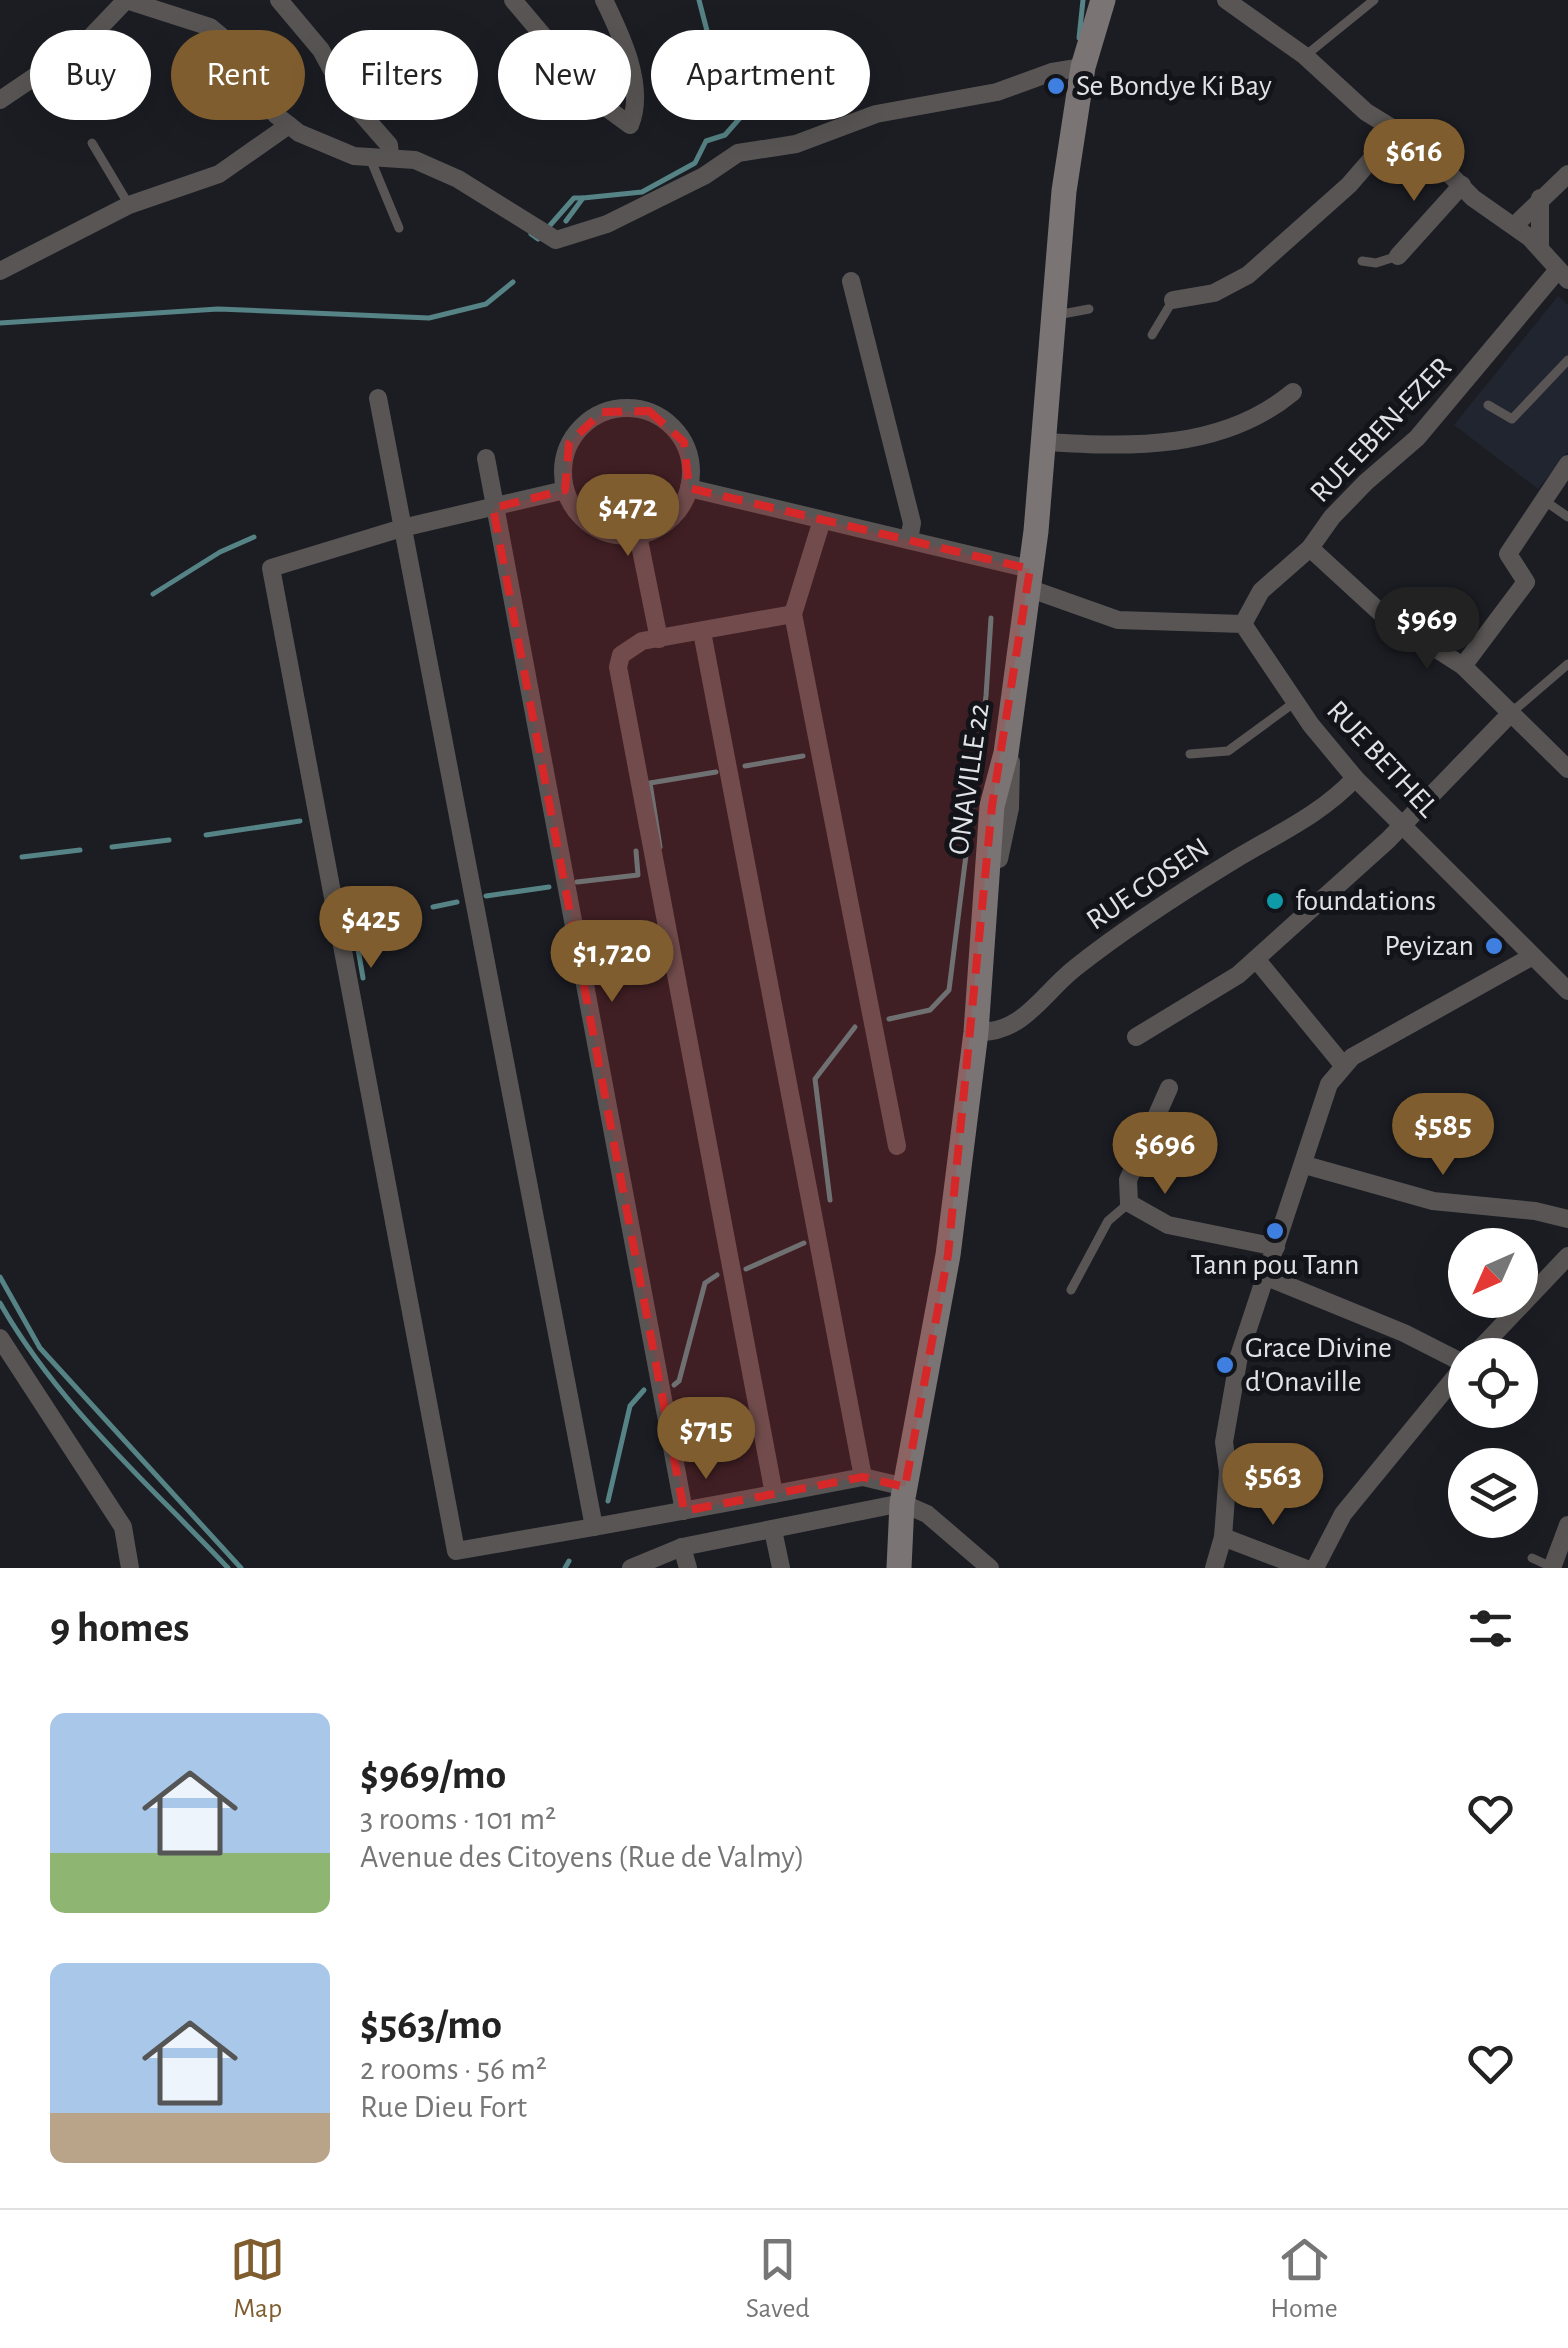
<!DOCTYPE html>
<html lang="en">
<head>
<meta charset="utf-8">
<style>
	body { margin:0; font-family:"Alegreya Sans",sans-serif; background:#f2f2f2; color:#222; height:100vh; display:flex; flex-direction:column; font-size:38px; white-space:nowrap }
	* { box-sizing:border-box; margin:0 }
	p { font-size:32px; color:#767676 }
	.icon { flex:none; width:55px; height:55px; fill:none; stroke:currentColor; stroke-width:2; stroke-linecap:round; stroke-linejoin:round }
	.map { position:relative; height:1568px; overflow:hidden }
	.details { display:flex; flex-direction:column; background:#fff; flex:1 }
	.details>* { flex:none }
	.top-card { position:absolute; left:30px; top:30px; width:1000px; height:90px; display:flex; gap:20px }
	.needle { width:65px; rotate:225deg }
	.tools { position:absolute; left:1448px; top:1228px; display:grid; gap:20px }
	.tools a { display:grid; place-items:center; width:90px; height:90px; border-radius:50%; background:#fff; box-shadow:0 10px 40px #0002; font-size:50px }
	.price { position:absolute; translate:-50% -85px; padding:0 22px; border-radius:35px; background:#7f5d2f; color:#fff; font-size:32px; line-height:65px; filter:drop-shadow(0 2px 5px #0008) }
	.price::after { content:''; position:absolute; left:50%; top:60px; width:30px; height:22px; margin-left:-15px; background:inherit; clip-path:polygon(0 0,100% 0,50% 100%) }
	.price.active { background:#222; color:#fff }
	ul { padding:0; list-style:none }
	li { display:flex; align-items:center; gap:30px; height:250px; padding:0 50px }
	li span { display:grid; place-items:center; flex:none; width:280px; height:200px; border-radius:15px; color:#555 }
	li>.icon { margin-inline-start:auto }
	span .icon { width:120px; height:120px; fill:#fffc; stroke-width:1 }
	li b { font-size:42px }
	h2 { display:flex; justify-content:space-between; align-items:center; height:120px; padding:0 50px; font-size:42px }
	.chip { padding:0 35px; border-radius:45px; background:#fff; box-shadow:0 10px 40px #0002; font-size:35px; line-height:90px }
	.chip.active { background:#7f5d2f; color:#fff }
	.tab-bar { display:flex; justify-content:space-around; align-items:center; height:140px; border-top:2px solid #e0e0e0; background:#fff; font-size:28px; color:#767676 }
	.tab-bar a { display:grid; justify-items:center; gap:5px }
	.tab-bar .active { color:#7f5d2f }
	.map>svg:first-child { display:block }
	.built { fill:#212530 }
	.lines { fill:none; stroke-linecap:round; stroke-linejoin:round }
	.stream { stroke:#568385; stroke-width:5 }
	.lane { stroke:#595555; stroke-width:9 }
	.street { stroke:#595555; stroke-width:18 }
	.secondary { stroke:#7a7474; stroke-width:25 }
	.marked { fill:#d62828; fill-opacity:0.2; stroke:#d62828; stroke-width:8; stroke-dasharray:20 12; stroke-linejoin:round }
	.shop-dot { fill:#3f7fe0; stroke:#121419; stroke-width:4 }
	.culture-dot { fill:#0f9aa8; stroke:#121419; stroke-width:4 }
	.labels { text-anchor:middle; dominant-baseline:central; stroke-width:10; stroke-linejoin:round; paint-order:stroke }
	.poi-label { font-size:30px; fill:#e1e2e6; stroke:#121419; text-anchor:start }
	.street-label { font-size:30px; fill:#e1e2e6; stroke:#121419 }
</style>
</head>
<body>
<div class="map">
<svg width="1568" height="1568" viewBox="0 0 1568 1568">
	<rect width="100%" height="100%" fill="#1b1d23"/>
	<path class="built" d="M1558,296l10,9v147l-30,37 -84,-64z"/>
	<g class="lines">
		<g class="stream">
			<path d="M1079,38l4,-38"/>
			<path d="M566,221l17,-23 59,-6 53,-29 11,-22 19,-6 22,-25 -2,-17 -32,-39 -14,-54"/>
			<path d="M531,234l7,5 36,-41h9"/>
			<path d="M0,323l218,-14 211,9 57,-14 27,-22"/>
			<path d="M153,594l67,-42 34,-15"/>
			<path d="M745,766l58,-10"/>
			<path d="M206,835l94,-14"/>
			<path d="M112,847l57,-7"/>
			<path d="M660,847l-10,-64 66,-11"/>
			<path d="M22,857l58,-7"/>
			<path d="M577,882l61,-7 -2,-24"/>
			<path d="M486,896l63,-9"/>
			<path d="M433,907l24,-5"/>
			<path d="M355,931l8,47"/>
			<path d="M889,1019l41,-9 19,-20 37,-294 5,-78"/>
			<path d="M830,1200l-15,-121 40,-52"/>
			<path d="M746,1269l58,-26"/>
			<path d="M0,1277l40,71 201,220"/>
			<path d="M0,1303c58,102 148,180 228,265"/>
			<path d="M674,1385l5,-4 26,-98 12,-8"/>
			<path d="M608,1501l22,-95 14,-16"/>
			<path d="M565,1568l4,-7"/>
		</g>
		<g class="lane">
			<path d="M1305,56l69,-56"/>
			<path d="M92,143l37,62"/>
			<path d="M370,158l29,70"/>
			<path d="M1362,261l14,2 22,-7"/>
			<path d="M1057,315l32,-6"/>
			<path d="M1152,335l21,-35"/>
			<path d="M1488,405l24,14 56,-59"/>
			<path d="M1542,499l26,18"/>
			<path d="M1512,712l56,-48"/>
			<path d="M1190,754l38,-3 67,-49"/>
			<path d="M1071,1290l37,-69 21,-18"/>
			<path d="M1532,1558l20,9"/>
		</g>
		<g class="street">
			<path d="M126,0l84,27 12,10 54,78 23,18 55,23 61,4 43,19 98,61 51,-16 97,-48 34,-23 58,-9 80,-30 121,-22 55,-20 31,-5"/>
			<path d="M279,0l42,50 25,46 43,49 1,10"/>
			<path d="M513,0l87,103 30,22c16,-39 -9,-90 -26,-125"/>
			<path d="M1226,0l79,56 61,56 57,35 50,51 57,40 38,42"/>
			<path d="M0,100l86,-58 40,-42"/>
			<path d="M1514,226l54,-52"/>
			<path d="M1540,247v-49"/>
			<path d="M1398,256l64,-71"/>
			<path d="M0,271l129,-66 90,-31 70,-49"/>
			<path d="M851,281l61,242 -3,17"/>
			<path d="M1173,300l41,-7 34,-18 101,-90 46,-53"/>
			<path d="M378,398l216,1129 180,-33 -156,-827 3,-12 21,-14 151,-27"/>
			<circle cx="627" cy="472" r="64"/>
			<path d="M1044,442c86,5 178,9 249,-50"/>
			<path d="M486,458l198,1053"/>
			<path d="M689,488l341,81"/>
			<path d="M565,490l-163,38 -131,40 185,983 138,-24"/>
			<path d="M822,520l-29,94 104,532"/>
			<path d="M638,535l21,104"/>
			<path d="M1310,548l73,67 80,51 105,103"/>
			<path d="M1028,588l90,32 125,4 68,101 44,53 213,213"/>
			<path d="M1243,624l18,-33 49,-43 22,-31 34,-35 51,-44 140,-167"/>
			<path d="M702,632l161,845 -89,17"/>
			<path d="M1463,666l63,-84 -18,-28 60,-90"/>
			<path d="M999,859l11,-51 1,-46"/>
			<path d="M1256,959l87,106"/>
			<path d="M976,1032c47,2 65,-37 99,-64 49,-39 105,-75 159,-108 41,-25 88,-46 121,-82"/>
			<path d="M1136,1037l102,-62 150,-135 124,-128"/>
			<path d="M1169,1088l-41,92 1,23 39,22 108,22"/>
			<path d="M1305,1165l128,36 102,10 33,8"/>
			<path d="M1267,1277l137,56 61,31"/>
			<path d="M0,1338l123,189 7,41"/>
			<path d="M1474,1355l94,-99"/>
			<path d="M863,1477l42,10"/>
			<path d="M773,1530l8,38"/>
			<path d="M1223,1537l81,31"/>
			<path d="M682,1547l6,21"/>
			<path d="M631,1568l51,-21 220,-44 25,11 63,54"/>
			<path d="M1214,1568l9,-31 5,-66 -4,-29 15,-86 90,-272 23,-27 179,-100"/>
			<path d="M1315,1568l28,-54 122,-149"/>
			<path d="M1552,1568l16,-43"/>
		</g>
		<path class="secondary" d="M899,1568l3,-65 46,-248 28,-223 16,-226 14,-53 30,-222 28,-340 19,-124 20,-67"/>
	</g>
	<path class="marked" d="M649,411l35,31 5,46 341,81 -38,237 -44,449 -43,232 -42,-10 -179,34 -191,-1003 72,-18 4,-47 33,-31z"/>
	<g class="shop-dot">
		<circle cx="1056" cy="86" r="10"/>
		<circle cx="1494" cy="946" r="10"/>
		<circle cx="1275" cy="1231" r="10"/>
		<circle cx="1225" cy="1365" r="10"/>
	</g>
	<circle class="culture-dot" cx="1275" cy="901" r="10"/>
	<g class="labels">
		<g class="poi-label">
			<text x="1076" y="86">Se Bondye Ki Bay</text>
			<text x="1295" y="901">foundations</text>
			<text x="1474" y="946" text-anchor="end">Peyizan</text>
			<text x="1275" y="1265" text-anchor="middle">Tann pou Tann</text>
			<text x="1245" y="1348">Grace Divine<tspan x="1245" dy="34">d'Onaville</tspan></text>
		</g>
		<g class="street-label">
			<text transform="translate(1381 430) rotate(-46)">RUE EBEN-EZER</text>
			<text transform="translate(1382 759) rotate(47)">RUE BETHEL</text>
			<text transform="translate(969 779) rotate(-82)">ONAVILLE 22</text>
			<text transform="translate(1148 884) rotate(-34)">RUE GOSEN</text>
		</g>
	</g>
</svg>
<div class="tools">
<a><svg class="needle" viewBox="-14 -14 28 28"><path d="M0-13l5 13h-10z" fill="#e53935"/><path d="M0 13l5-13h-10z" fill="#767676"/></svg></a>
<a><svg class="icon" aria-label="locate" viewBox="0 0 24 24"><circle cx="12" cy="12" r="6"/><path d="M12 2v4M12 18v4M2 12h4M18 12h4"/></svg></a>
<a><svg class="icon" aria-label="layers" viewBox="0 0 24 24"><path d="M12 4l9 5-9 5-9-5zM3 14l9 5 9-5"/></svg></a>
</div>
<b class="price" style="left:1414px;top:204px">$616</b>
<b class="price" style="left:628px;top:559px">$472</b>
<b class="price active" style="left:1427px;top:672px">$969</b>
<b class="price" style="left:371px;top:971px">$425</b>
<b class="price" style="left:612px;top:1005px">$1,720</b>
<b class="price" style="left:1443px;top:1178px">$585</b>
<b class="price" style="left:1165px;top:1197px">$696</b>
<b class="price" style="left:706px;top:1482px">$715</b>
<b class="price" style="left:1273px;top:1528px">$563</b>
<div class="top-card">
<a class="chip">Buy</a>
<a class="chip active">Rent</a>
<a class="chip">Filters</a>
<a class="chip">New</a>
<a class="chip">Apartment</a>
</div>
</div>
<section class="details">
<h2>9 homes<svg class="icon" aria-label="filters" viewBox="0 0 24 24"><path d="M4 7h16M4 17h16"/><circle cx="9" cy="7" r="2"/><circle cx="15" cy="17" r="2"/></svg></h2>
<ul>
<li><span style="background:linear-gradient(#a9c7e8 70%,#8fb573 0)"><svg class="icon" aria-label="home" viewBox="0 0 24 24"><path d="M3 11l9-7 9 7M6 9v11h12V9"/></svg></span><div><b>$969/mo</b><p>3 rooms · 101 m²</p><p>Avenue des Citoyens (Rue de Valmy)</p></div><svg class="icon" aria-label="heart" viewBox="0 0 24 24"><path d="M12 20l-8-8c-3-5 5-10 8-4 3-6 11-1 8 4z"/></svg></li>
<li><span style="background:linear-gradient(#a9c7e8 75%,#b9a48a 0)"><svg class="icon" aria-label="home" viewBox="0 0 24 24"><path d="M3 11l9-7 9 7M6 9v11h12V9"/></svg></span><div><b>$563/mo</b><p>2 rooms · 56 m²</p><p>Rue Dieu Fort</p></div><svg class="icon" aria-label="heart" viewBox="0 0 24 24"><path d="M12 20l-8-8c-3-5 5-10 8-4 3-6 11-1 8 4z"/></svg></li>
</ul>
</section>
<nav class="tab-bar">
<a class="active"><svg class="icon" aria-label="map" viewBox="0 0 24 24"><path d="M3 6l6-2 6 2 6-2v14l-6 2-6-2-6 2zM9 4v14M15 6v14"/></svg>Map</a>
<a><svg class="icon" aria-label="saved" viewBox="0 0 24 24"><path d="M7 4h10v16l-5-4-5 4z"/></svg>Saved</a>
<a><svg class="icon" aria-label="home" viewBox="0 0 24 24"><path d="M3 11l9-7 9 7M6 9v11h12V9"/></svg>Home</a>
</nav>
</body>
</html>
